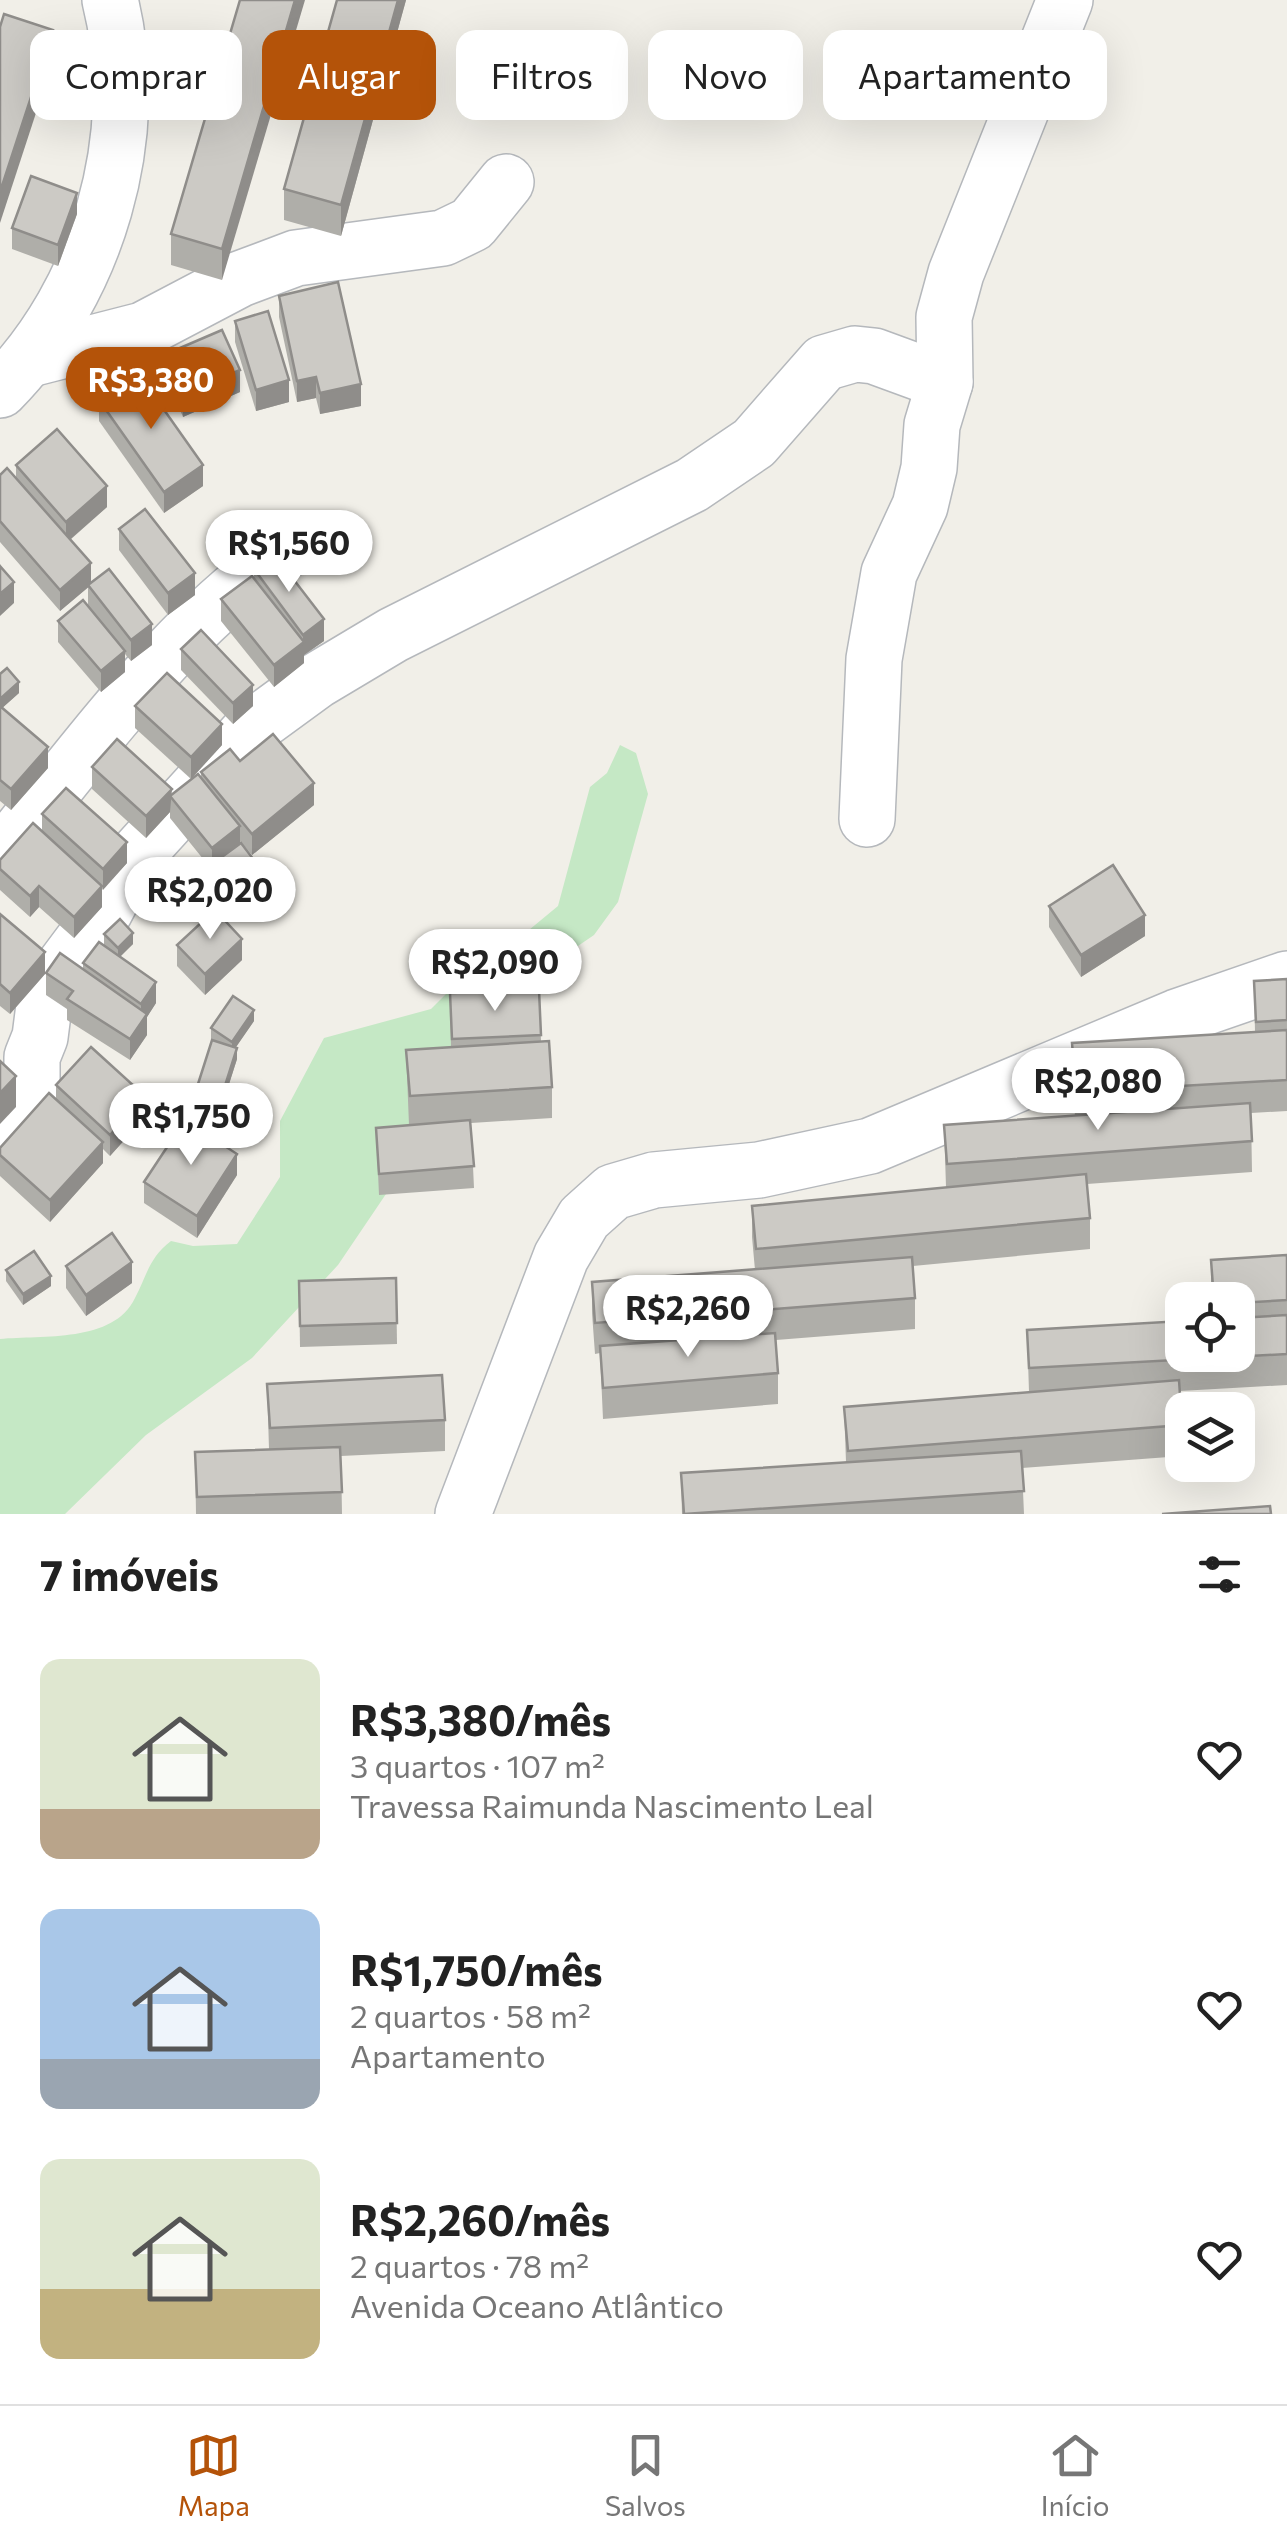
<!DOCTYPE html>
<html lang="pt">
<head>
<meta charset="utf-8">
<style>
	body { margin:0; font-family:Commissioner,sans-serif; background:#f2f2f2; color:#222; height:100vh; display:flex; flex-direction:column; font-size:38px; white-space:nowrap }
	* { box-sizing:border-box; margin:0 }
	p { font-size:32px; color:#767676 }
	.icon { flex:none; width:55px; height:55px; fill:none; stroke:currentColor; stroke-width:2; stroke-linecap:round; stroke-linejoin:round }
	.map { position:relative; height:1514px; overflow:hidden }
	.side { display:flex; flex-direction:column; background:#fff; flex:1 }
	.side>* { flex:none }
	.top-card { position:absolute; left:30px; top:30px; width:1228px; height:90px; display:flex; gap:20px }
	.tools { position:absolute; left:1165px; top:1282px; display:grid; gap:20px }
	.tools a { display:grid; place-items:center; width:90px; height:90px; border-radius:20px; background:#fff; box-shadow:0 10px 40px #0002; font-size:50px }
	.price { position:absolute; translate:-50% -85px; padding:0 22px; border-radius:35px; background:#fff; color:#222; font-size:32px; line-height:65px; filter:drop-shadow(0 2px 5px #0008) }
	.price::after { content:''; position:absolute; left:50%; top:60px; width:30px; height:22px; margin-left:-15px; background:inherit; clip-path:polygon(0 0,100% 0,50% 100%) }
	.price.selected { background:#b45309; color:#fff }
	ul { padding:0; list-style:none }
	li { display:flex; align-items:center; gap:30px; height:250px; padding:0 40px }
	li span { display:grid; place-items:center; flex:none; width:280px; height:200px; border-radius:20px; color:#555 }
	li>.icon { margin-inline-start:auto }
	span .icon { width:120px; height:120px; fill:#fffc; stroke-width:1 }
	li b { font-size:42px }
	h2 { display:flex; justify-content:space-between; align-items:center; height:120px; padding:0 40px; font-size:42px }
	.tag { padding:0 35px; border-radius:20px; background:#fff; box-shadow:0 10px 40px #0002; font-size:35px; line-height:90px }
	.tag.selected { background:#b45309; color:#fff }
	.tabs { display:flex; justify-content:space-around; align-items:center; height:140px; border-top:2px solid #e0e0e0; background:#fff; font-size:28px; color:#767676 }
	.tabs a { display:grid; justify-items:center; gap:5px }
	.tabs .selected { color:#b45309 }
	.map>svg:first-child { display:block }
	.green { fill:#c5e8c5 }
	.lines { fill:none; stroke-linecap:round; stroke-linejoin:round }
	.minor-casing { stroke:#b5b8bc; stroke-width:58 }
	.minor { stroke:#fff; stroke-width:55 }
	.wall { fill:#afaea9 }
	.shaded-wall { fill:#8f8d8a }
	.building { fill:#cccac5; stroke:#8f8d8a; stroke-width:2.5 }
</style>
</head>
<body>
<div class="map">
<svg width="1287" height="1514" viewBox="0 0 1287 1514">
	<rect width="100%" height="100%" fill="#f1efe8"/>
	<path class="green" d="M620,745l16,8 12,41 -30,108 -24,33 -73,50 -66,59 -69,150 -48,71 -86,93 -106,77 -81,79h-65v-175c42,-4 114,4 135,-41 13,-25 14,-40 36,-57l22,5 44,-2 43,-67v-56l44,-83 107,-29 32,-32 49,-33 46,-38 32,-119 17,-14z"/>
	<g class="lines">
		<g class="minor-casing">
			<g id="minor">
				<path d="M30,359l113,-29 97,-51 56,-21 147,-20 29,-14 34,-42"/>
				<path d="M0,390c97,-98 144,-254 110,-390"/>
				<path d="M867,819l7,-160 7,-40 8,-46 31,-67 9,-38 3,-43 13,-43 -1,-65 12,-44 109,-273"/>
				<path d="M0,856c94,-113 176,-233 300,-315"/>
				<path d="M0,1145l27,-30 5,-17v-41l8,-20 6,-47 59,-79 27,-51 121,-133 63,-46 77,-46 299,-150 62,-42 70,-80 31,-9 19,2 71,26"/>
				<path d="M463,1514l98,-257 23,-39 29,-26 41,-12 105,-10 111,-24 307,-129 110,-38"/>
			</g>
		</g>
		<use href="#minor" class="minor"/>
	</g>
	<g class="wall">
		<path d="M240,0l-18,280 -51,-15v-31z"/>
		<path d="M337,0h69l-65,236 -57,-16v-31z"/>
		<path d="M77,214l-19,52 -46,-17v-21z"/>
		<path d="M279,296l82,110 -41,8 -4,-16 -19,4 -18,-85z"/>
		<path d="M235,321l54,81 -33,9 -21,-69z"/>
		<path d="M166,354l74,38 -57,25 -17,-41z"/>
		<path d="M99,400l104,86 -39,27 -65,-92z"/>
		<path d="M16,465l91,42 -37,33 21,44 61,61 -21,16 -6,-7v18l-24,20 -43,-50v-21l30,-14v-20l-28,24 -60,-69v-67l16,3z"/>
		<path d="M119,529l76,66 -27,20 -49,-65z"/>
		<path d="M243,545l30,7 -25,14 -5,-10z"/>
		<path d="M254,569l70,72 -20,14v8l-30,24 -53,-66v-22l33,-21z"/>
		<path d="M181,649l72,57 -20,18 -52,-54z"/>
		<path d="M0,674l19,19 -17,15 46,60 -37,42 -11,-9z"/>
		<path d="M135,706l87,39 -31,34 -56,-51z"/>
		<path d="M240,761l74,44 -62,50 -12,-14 20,38 -26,19 -19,-26v-4l-3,2 -42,-52v-6l-24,26 -54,-49v-22l80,28 29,-18v-5z"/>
		<path d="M42,814l85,49 -25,27v17l-28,31 -35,-31 -9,10 -30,-27v-30l42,-29z"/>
		<path d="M1049,906l96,30 -64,41 -32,-50z"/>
		<path d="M0,914l45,60 -35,40 -10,-8z"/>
		<path d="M104,934l29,10 -13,12 36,47 -9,14v18l-17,25 -63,-40v-11l-21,-14v-22l37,-3v-7l24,-15 -3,-3z"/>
		<path d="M177,945l65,15 -37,35 -28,-29z"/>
		<path d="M1287,979v132l-36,2 1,59 -165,12 3,34v31l-177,17 2,32v31l-139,11 2,33v31l-175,15 -3,-66 -5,1 -3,-41v-31l163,-12 -3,-33v-31l194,-19 -2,-62 131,-9 -3,-42v-31l183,-11 -1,-51z"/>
		<path d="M539,990l2,51 11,46v31l-81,5 3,65 -95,7 -3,-67 33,-3 -3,-75 45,-3 -1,-54z"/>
		<path d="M254,1021l-19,27 2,11 -14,44 -25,-9v-10l16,-43 -3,-2v-11z"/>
		<path d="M56,1085l89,32 -35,39 -7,-7v14l-53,59 -50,-46v-28l56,-49z"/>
		<path d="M237,1175l-40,63 -53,-35v-21z"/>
		<path d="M1287,1255v130l-107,6 2,65 -160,12 2,46h-342l-1,-41 165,-11 -2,-55 185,-15 -2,-62 211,25v-55h-27v-40z"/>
		<path d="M66,1266l66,17 -46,33 -20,-28z"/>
		<path d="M6,1270l45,16 -28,19 -17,-24z"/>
		<path d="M396,1278l1,66 -97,3 -1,-66z"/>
		<path d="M267,1384l178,36v31l-104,5 1,58h-146l-1,-62 74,-3z"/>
	</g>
	<g class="shaded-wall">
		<path d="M295,0h10l-83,280v-31z"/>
		<path d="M398,0h8l-65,236v-31z"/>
		<path d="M53,30v31l-53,162v-31z"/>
		<path d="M77,193v21l-19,52v-21z"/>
		<path d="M240,370v22l-57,25v-22z"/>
		<path d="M316,377v21l-19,4v-21z"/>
		<path d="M289,380v22l-33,9v-21z"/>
		<path d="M361,384v22l-41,8v-21z"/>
		<path d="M203,465v21l-39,27v-21z"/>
		<path d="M107,486v21l-41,36v-21z"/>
		<path d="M273,541v11l-25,14v-11z"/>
		<path d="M91,563v22l-31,26v-21z"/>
		<path d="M195,573v22l-27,20v-22z"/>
		<path d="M14,582v21l-14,13v-22z"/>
		<path d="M324,619v22l-20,14v8l-30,24v-22l29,-23v-7z"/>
		<path d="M152,624v21l-21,16v-21z"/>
		<path d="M125,651v21l-24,20v-21z"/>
		<path d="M19,682v11l-19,17v-11z"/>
		<path d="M253,685v21l-20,18v-21z"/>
		<path d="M222,724v21l-31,34v-22z"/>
		<path d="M48,747v21l-37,42v-21z"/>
		<path d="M314,783v22l-62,50v-21z"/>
		<path d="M172,789l-2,23 -24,26v-22z"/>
		<path d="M240,826v22l-25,14v6l-3,2v-22z"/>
		<path d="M127,842v21l-24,27v-21z"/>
		<path d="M260,868v11l-26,19v-11z"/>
		<path d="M39,886v21l-9,10v-21z"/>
		<path d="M102,886v21l-28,31v-21z"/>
		<path d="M1145,915v21l-64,41v-22z"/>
		<path d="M133,933v11l-15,15v-11z"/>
		<path d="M242,939v21l-37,35v-21z"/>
		<path d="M45,952v22l-35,40v-21z"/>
		<path d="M156,982v21l-9,14v18l-17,25v-21l11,-17v-18z"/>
		<path d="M254,1010v11l-22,32v-11z"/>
		<path d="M237,1048v11l-14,44v-11z"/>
		<path d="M16,1076v31l-16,17v-31z"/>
		<path d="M145,1096v21l-35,39v-21z"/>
		<path d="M103,1142v21l-53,59v-22z"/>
		<path d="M237,1154v21l-40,63v-22z"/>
		<path d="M132,1262v21l-46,33v-21z"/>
		<path d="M51,1276v10l-28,19v-11z"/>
	</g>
	<g class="building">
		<path d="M240,0h55l-73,249 -51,-15z"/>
		<path d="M337,0h61l-57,205 -57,-16z"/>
		<path d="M4,14l49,16 -53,162v-165z"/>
		<path d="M31,176l46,17 -19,52 -46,-17z"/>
		<path d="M338,282l23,102 -41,9 -4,-16 -19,4 -18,-85z"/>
		<path d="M268,311l21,69 -33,10 -21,-69z"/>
		<path d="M222,330l18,40 -57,25 -17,-41z"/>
		<path d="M138,373l65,92 -39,27 -65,-92z"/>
		<path d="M57,429l50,57 -41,36 -50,-57z"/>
		<path d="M7,468l84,95 -31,27 -60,-69v-46z"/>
		<path d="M145,509l50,64 -27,20 -49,-64z"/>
		<path d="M266,530l7,11 -25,14 -5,-10z"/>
		<path d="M274,554l50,65 -21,16 -49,-66z"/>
		<path d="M0,566l14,16 -14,12z"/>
		<path d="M109,569l43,55 -21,16 -43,-55z"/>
		<path d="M252,576l52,66 -30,23 -53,-66z"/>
		<path d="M83,600l42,51 -24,20 -43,-50z"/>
		<path d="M201,630l52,55 -20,18 -52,-54z"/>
		<path d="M7,668l12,14 -19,17v-25z"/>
		<path d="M167,673l55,51 -31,33 -56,-51z"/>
		<path d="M0,706l48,41 -37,42 -11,-9z"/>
		<path d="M273,734l41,49 -62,51 -51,-62 29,-23 10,12z"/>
		<path d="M117,739l55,50 -26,27 -54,-49z"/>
		<path d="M198,774l42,52 -28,22 -42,-52z"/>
		<path d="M66,788l61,54 -24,27 -61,-55z"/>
		<path d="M33,823l69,63 -28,31 -35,-31 -9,10 -30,-27v-9z"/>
		<path d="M241,843l19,25 -26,19 -19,-25z"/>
		<path d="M1113,865l32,50 -64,40 -32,-49z"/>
		<path d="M215,910l27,29 -37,35 -28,-29z"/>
		<path d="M0,914l45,38 -35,41 -10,-9z"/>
		<path d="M120,919l13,14 -15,15 -14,-14z"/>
		<path d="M99,942l57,40 -15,22 -58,-41z"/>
		<path d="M60,953l87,61 -17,25 -63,-40 6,-8 -27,-18z"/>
		<path d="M1287,979v41l-31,2 -2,-41z"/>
		<path d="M539,990l2,45 -89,4 -2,-46z"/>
		<path d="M233,996l21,14 -22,32 -21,-14z"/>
		<path d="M1287,1030v50l-211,12 -4,-49z"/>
		<path d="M212,1040l25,8 -14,44 -25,-8z"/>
		<path d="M549,1041l3,46 -142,9 -4,-46z"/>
		<path d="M91,1047l54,49 -35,39 -54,-50z"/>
		<path d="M0,1061l16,15 -16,17z"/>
		<path d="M49,1093l54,49 -53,58 -50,-45v-7z"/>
		<path d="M1250,1103l2,38 -305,23 -3,-39z"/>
		<path d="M185,1120l52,34 -40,62 -53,-34z"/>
		<path d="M470,1120l4,46 -95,8 -3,-46z"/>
		<path d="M1086,1174l4,44 -334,31 -4,-43z"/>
		<path d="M112,1233l20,29 -46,33 -20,-29z"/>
		<path d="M34,1251l17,25 -28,18 -17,-24z"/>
		<path d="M1287,1255v45l-49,3v-3h-24l-3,-40z"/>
		<path d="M912,1257l3,41 -320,25 -3,-41z"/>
		<path d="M396,1278l1,45 -97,3 -1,-45z"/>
		<path d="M1287,1315v39l-258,14 -2,-38 155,-9v34h56v-37z"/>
		<path d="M775,1333l3,40 -175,15 -3,-42z"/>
		<path d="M442,1375l3,45 -175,8 -3,-44z"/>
		<path d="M1179,1380l3,45 -334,26 -4,-44z"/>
		<path d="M340,1447l2,45 -145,5 -2,-45z"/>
		<path d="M1021,1451l3,40 -340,23 -3,-41z"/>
		<path d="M1270,1506l1,8h-109z"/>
	</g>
</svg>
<div class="tools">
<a><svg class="icon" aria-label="locate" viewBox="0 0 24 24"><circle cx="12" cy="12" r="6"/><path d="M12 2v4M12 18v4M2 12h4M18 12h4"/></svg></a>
<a><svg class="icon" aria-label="layers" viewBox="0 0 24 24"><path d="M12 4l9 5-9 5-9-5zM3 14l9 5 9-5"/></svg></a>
</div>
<b class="price selected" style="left:151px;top:432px">R$3,380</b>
<b class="price" style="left:289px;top:595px">R$1,560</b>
<b class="price" style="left:210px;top:942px">R$2,020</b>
<b class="price" style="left:495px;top:1014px">R$2,090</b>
<b class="price" style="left:1098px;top:1133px">R$2,080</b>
<b class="price" style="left:191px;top:1168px">R$1,750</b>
<b class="price" style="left:688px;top:1360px">R$2,260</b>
<div class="top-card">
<a class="tag">Comprar</a>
<a class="tag selected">Alugar</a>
<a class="tag">Filtros</a>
<a class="tag">Novo</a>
<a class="tag">Apartamento</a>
</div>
</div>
<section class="side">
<h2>7 imóveis<svg class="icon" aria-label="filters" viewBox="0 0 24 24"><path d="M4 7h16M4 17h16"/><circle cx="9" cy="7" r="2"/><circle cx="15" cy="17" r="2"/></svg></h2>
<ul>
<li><span style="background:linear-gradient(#dfe7d0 75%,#b9a48a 0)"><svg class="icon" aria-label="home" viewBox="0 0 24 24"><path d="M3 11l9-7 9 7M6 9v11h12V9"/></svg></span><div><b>R$3,380/mês</b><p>3 quartos · 107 m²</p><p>Travessa Raimunda Nascimento Leal</p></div><svg class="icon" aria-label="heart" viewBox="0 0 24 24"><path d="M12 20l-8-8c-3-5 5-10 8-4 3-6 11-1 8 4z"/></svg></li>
<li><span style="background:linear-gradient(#a9c7e8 75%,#9aa5b1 0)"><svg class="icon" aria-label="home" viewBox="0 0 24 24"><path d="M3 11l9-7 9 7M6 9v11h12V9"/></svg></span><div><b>R$1,750/mês</b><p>2 quartos · 58 m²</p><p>Apartamento</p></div><svg class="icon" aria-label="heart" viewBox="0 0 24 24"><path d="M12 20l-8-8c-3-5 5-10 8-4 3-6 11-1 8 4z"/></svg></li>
<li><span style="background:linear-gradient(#dfe7d0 65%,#c2b280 0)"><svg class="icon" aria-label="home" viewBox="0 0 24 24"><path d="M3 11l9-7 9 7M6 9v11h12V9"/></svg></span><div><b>R$2,260/mês</b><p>2 quartos · 78 m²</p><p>Avenida Oceano Atlântico</p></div><svg class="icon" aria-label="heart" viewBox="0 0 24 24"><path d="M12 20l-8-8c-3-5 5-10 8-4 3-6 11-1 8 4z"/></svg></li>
</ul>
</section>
<nav class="tabs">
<a class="selected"><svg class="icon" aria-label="map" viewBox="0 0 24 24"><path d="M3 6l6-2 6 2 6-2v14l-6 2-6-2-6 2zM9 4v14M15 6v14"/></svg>Mapa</a>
<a><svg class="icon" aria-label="saved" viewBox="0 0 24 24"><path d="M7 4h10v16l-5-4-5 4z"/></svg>Salvos</a>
<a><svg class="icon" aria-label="home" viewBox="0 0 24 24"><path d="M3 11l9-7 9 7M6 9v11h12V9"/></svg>Início</a>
</nav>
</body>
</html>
